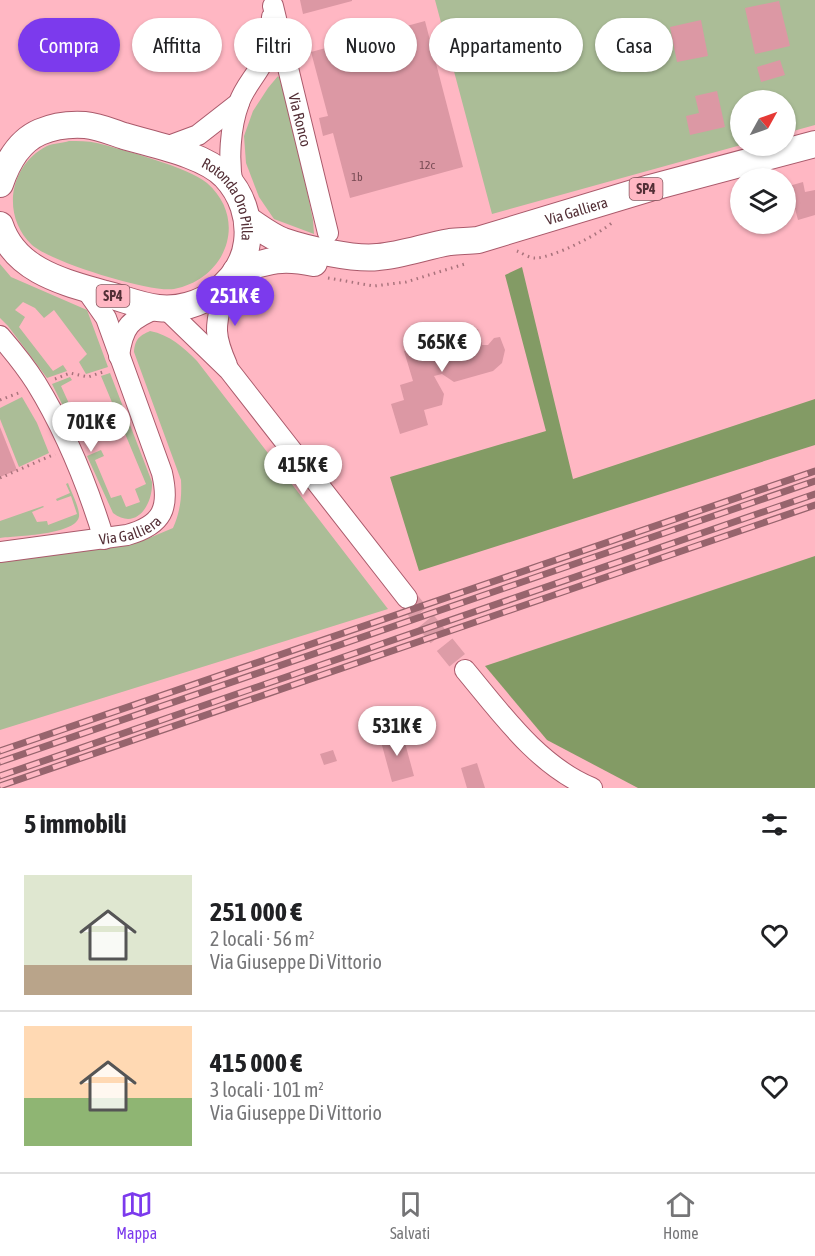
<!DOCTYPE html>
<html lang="it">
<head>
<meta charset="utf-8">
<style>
	body { margin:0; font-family:"Asap Condensed",sans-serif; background:#f6f6f6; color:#202124; height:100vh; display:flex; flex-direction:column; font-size:22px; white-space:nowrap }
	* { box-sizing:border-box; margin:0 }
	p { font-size:20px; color:#757577 }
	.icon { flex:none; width:33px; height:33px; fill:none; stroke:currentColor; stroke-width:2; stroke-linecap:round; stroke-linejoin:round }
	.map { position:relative; height:788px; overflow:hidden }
	.drawer { display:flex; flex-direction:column; background:#fff; flex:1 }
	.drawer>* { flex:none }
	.guide { position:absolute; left:18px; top:18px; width:780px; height:54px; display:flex; gap:12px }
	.needle { width:39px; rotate:50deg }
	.tools { position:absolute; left:730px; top:90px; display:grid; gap:12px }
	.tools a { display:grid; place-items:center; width:66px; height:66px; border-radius:50%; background:#fff; box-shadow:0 2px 4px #0004; font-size:30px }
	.price { position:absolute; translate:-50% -51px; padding:0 14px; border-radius:21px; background:#fff; color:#222; font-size:20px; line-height:39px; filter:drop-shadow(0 2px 3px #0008) }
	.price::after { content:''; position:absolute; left:50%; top:36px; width:18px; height:14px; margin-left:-9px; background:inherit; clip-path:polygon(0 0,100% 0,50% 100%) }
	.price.active { background:#7c3aed; color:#fff }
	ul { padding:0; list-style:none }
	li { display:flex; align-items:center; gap:18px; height:150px; padding:0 24px }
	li+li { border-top:2px solid #e0e0e0 }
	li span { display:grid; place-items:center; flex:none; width:168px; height:120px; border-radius:0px; color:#555 }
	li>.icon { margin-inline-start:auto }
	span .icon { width:72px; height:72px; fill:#fffc; stroke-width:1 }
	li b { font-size:26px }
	h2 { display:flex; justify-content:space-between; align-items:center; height:72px; padding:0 24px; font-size:26px }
	.tag { padding:0 21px; border-radius:27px; background:#fff; box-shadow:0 2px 4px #0004; font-size:21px; line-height:54px }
	.tag.active { background:#7c3aed; color:#fff }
	.dock { display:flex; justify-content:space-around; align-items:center; height:84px; border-top:2px solid #e0e0e0; background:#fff; font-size:16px; color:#757577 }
	.dock a { display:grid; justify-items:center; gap:3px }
	.dock .active { color:#7c3aed }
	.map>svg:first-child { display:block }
	.green { fill:#abbd97 }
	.forest { fill:#839b65 }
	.building { fill:#dc98a4 }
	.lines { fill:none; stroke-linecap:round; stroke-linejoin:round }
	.minor-tunnel { stroke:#dd9ca7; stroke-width:20; stroke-dasharray:20 10; stroke-linecap:butt }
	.minor-casing { stroke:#aa5a6b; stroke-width:22 }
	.major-casing { stroke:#aa5a6b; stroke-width:28 }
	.path { stroke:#a9737c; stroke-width:3; stroke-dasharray:1.5 4.5; stroke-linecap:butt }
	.minor { stroke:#fff; stroke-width:20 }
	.major { stroke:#fff; stroke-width:26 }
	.rail-casing { stroke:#97646d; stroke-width:7 }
	.rail { stroke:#ffb7c3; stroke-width:4.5; stroke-dasharray:14; stroke-linecap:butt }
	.labels { text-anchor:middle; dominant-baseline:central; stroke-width:5; stroke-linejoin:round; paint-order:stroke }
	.number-label { font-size:12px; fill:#754952 }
	.shield { fill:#ffb7c3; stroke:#875860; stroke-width:1.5 }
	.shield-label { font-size:14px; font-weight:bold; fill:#532f36 }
	.street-label { font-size:15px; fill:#532f36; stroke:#ffb7c3 }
</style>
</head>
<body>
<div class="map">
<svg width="815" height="788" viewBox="0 0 815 788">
	<rect width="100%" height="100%" fill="#ffb7c3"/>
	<g class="green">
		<path d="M435,0h380v125l-29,8v-33h-45v45l-249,69z"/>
		<path d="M278,76l7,9 28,135 1,14 -40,-15 -15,-22 -13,-34 -2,-27 9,-25 15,-23z"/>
		<path d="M69,141c9,0 19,0 28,2 24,6 93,25 110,40 42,37 19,96 -33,106 -24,4 -123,-27 -142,-44 -31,-29 -23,-80 15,-99 7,-3 16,-3 22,-5z"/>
		<path d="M0,264l11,13 76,33 21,57 -22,7 -7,-12 8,-8 -33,-44 -10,8 -9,-10 -12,-6 -8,8 10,7 -6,10 34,44 10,-6 4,6 -20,7 -39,-52 -8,-8z"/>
		<path d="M150,331c20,4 33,16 47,30l191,248 -388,121v-168l142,-21 31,-13c7,-16 9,-30 8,-48l-47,-128c1,-13 5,-16 16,-21z"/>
		<path d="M110,373l42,109c1,22 -15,49 -39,31l-26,-57 14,-6 3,6 -9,4 16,38 10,-3 5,12 14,-5 -5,-13 11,-5 -45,-108z"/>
		<path d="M70,377l2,3 -11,6 21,46 10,-3 3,7 -15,4 -28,-56z"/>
		<path d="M22,397l15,26 12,30 -30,14 -19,-48v-11z"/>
		<path d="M68,483c3,9 10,21 11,31 3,21 -63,22 -79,24v-17l43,-15 1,1 -12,5 5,10 10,-1 1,4 29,-11 -6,-18 -14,5 -1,-2 14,-6 -4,-9z"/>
	</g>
	<g class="forest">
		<path d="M522,267l51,212 242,-80v46l-396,126 -29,-94 156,-46 -41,-156z"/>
		<path d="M815,556v232h-177l-91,-48 -62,-74z"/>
	</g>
	<g class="building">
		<path d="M300,0h52v1l-49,13z"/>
		<path d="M779,1l11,45 -35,8 -10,-46z"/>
		<path d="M701,20l7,36 -31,6 -7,-35z"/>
		<path d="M425,21l38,146 -113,31 -17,-65 -10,3 -4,-18 9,-2 -17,-64z"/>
		<path d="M780,60l5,15 -24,7 -4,-15z"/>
		<path d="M717,91l8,36 -35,8 -4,-19 13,-3 -4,-17z"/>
		<path d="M803,182l2,10 10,-2v25l-17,5 -9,-34z"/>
		<path d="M478,329l4,16h6l6,-7 6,-1 5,13 -3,13 -9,8 -39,11 -12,-8 -8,2 10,18 -2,11 -18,5 4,15 -28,9 -9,-30 13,-4 -4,-15 13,-4 -9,-30z"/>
		<path d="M0,427l17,43 -17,7z"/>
		<path d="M402,732l12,44 -22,6 -12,-44z"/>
		<path d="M333,750l4,11 -13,4 -4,-11z"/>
		<path d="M477,763l8,25h-18l-6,-20z"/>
	</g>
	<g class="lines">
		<path class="minor-tunnel" d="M407,598l58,72"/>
		<g class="minor-casing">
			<g id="minor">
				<path id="s1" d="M273,6l55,227"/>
				<path d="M163,148l35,-13 41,-32"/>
				<path d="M233,186c-5,-25 -3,-59 6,-83 4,-13 14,-24 21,-36 7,-14 11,-34 12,-50"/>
				<path d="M225,286c-8,37 -14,43 2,79"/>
				<path d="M165,308l64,62 178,228"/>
				<path d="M0,336c13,15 26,31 36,47 29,47 52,104 68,156"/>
				<path d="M119,356c4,-30 11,-37 39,-48"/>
				<path id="s2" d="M0,552l127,-17c36,-10 43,-27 35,-62l-56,-155 -21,-30"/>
				<path d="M465,670c36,43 73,96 127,118"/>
			</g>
		</g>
		<g class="major-casing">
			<g id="major">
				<path id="s3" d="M0,184c7,-21 19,-43 40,-52 14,-6 30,-8 45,-7 13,1 27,7 39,11 30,9 79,18 101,40 17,18 25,42 22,66 -5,41 -49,71 -89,66 -18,-2 -36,-10 -53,-14 -41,-12 -90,-23 -105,-69"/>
				<path id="s4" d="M248,220c11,7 22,16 35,21 23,8 72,19 95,16 25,-2 48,-11 72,-15 9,-1 19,-1 28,-2l172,-52 165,-44"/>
				<path d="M236,271c32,-10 44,-15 78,-8"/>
			</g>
		</g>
		<g class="path">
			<path d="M517,251c5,2 12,7 18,7 18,0 65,-24 79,-37"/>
			<path d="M328,278l46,8 32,-4 62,-19"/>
			<path d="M55,379l15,-6 18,4 18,-6"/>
			<path d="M0,400l21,-8"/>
			<path d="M0,478l55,-24"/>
		</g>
		<use href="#minor" class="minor"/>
		<use href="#major" class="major"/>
		<g class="rail-casing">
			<g id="rail">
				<path d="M0,751l815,-280"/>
				<path d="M0,762l815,-281"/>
				<path d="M0,776l815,-282"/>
				<path d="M0,786l815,-281"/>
			</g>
		</g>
		<use href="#rail" class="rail"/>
	</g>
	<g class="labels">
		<g class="number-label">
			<text x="427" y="165">12c</text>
			<text x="357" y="177">1b</text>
		</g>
		<g class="shield">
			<rect x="629.5" y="178" width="33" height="22" rx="4.5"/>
			<rect x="96.5" y="285" width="33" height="22" rx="4.5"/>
		</g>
		<g class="shield-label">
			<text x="646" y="189">SP4</text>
			<text x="113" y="296">SP4</text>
		</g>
		<g class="street-label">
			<text stroke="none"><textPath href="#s1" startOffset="117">Via Ronco</textPath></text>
			<text stroke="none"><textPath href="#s3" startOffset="286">Rotonda Oro Pilla</textPath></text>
			<text stroke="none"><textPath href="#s4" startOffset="342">Via Galliera</textPath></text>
			<text stroke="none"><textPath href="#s2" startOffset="132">Via Galliera</textPath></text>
		</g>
	</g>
</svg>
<div class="tools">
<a><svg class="needle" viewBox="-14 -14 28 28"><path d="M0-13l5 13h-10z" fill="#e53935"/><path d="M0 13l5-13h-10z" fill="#757577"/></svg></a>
<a><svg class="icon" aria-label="layers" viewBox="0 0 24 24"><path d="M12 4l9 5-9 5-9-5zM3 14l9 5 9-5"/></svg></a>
</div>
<b class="price active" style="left:235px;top:327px">251K €</b>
<b class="price" style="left:442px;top:373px">565K €</b>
<b class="price" style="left:91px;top:453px">701K €</b>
<b class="price" style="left:303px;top:496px">415K €</b>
<b class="price" style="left:397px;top:757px">531K €</b>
<div class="guide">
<a class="tag active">Compra</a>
<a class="tag">Affitta</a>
<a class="tag">Filtri</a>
<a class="tag">Nuovo</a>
<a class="tag">Appartamento</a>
<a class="tag">Casa</a>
</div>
</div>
<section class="drawer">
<h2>5 immobili<svg class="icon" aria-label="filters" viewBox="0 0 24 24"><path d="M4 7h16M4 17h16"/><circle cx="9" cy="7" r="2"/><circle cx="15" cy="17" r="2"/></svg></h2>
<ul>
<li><span style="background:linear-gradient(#dfe7d0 75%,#b9a48a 0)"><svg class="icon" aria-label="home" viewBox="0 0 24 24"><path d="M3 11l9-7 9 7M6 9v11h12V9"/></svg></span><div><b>251 000 €</b><p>2 locali · 56 m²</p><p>Via Giuseppe Di Vittorio</p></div><svg class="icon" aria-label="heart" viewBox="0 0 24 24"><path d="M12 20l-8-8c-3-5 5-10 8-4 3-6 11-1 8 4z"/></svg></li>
<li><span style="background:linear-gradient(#ffd9b3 60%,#8fb573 0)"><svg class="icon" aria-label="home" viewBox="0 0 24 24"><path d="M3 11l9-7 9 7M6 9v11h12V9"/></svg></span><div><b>415 000 €</b><p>3 locali · 101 m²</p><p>Via Giuseppe Di Vittorio</p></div><svg class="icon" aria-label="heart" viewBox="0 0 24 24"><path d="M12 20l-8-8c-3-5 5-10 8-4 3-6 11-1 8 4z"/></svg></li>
</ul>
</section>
<nav class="dock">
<a class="active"><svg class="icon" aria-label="map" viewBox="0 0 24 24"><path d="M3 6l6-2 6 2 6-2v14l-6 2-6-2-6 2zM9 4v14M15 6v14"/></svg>Mappa</a>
<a><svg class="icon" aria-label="saved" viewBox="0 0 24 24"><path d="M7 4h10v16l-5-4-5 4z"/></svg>Salvati</a>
<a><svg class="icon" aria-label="home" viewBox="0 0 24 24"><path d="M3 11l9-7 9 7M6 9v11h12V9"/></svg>Home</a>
</nav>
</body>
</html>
